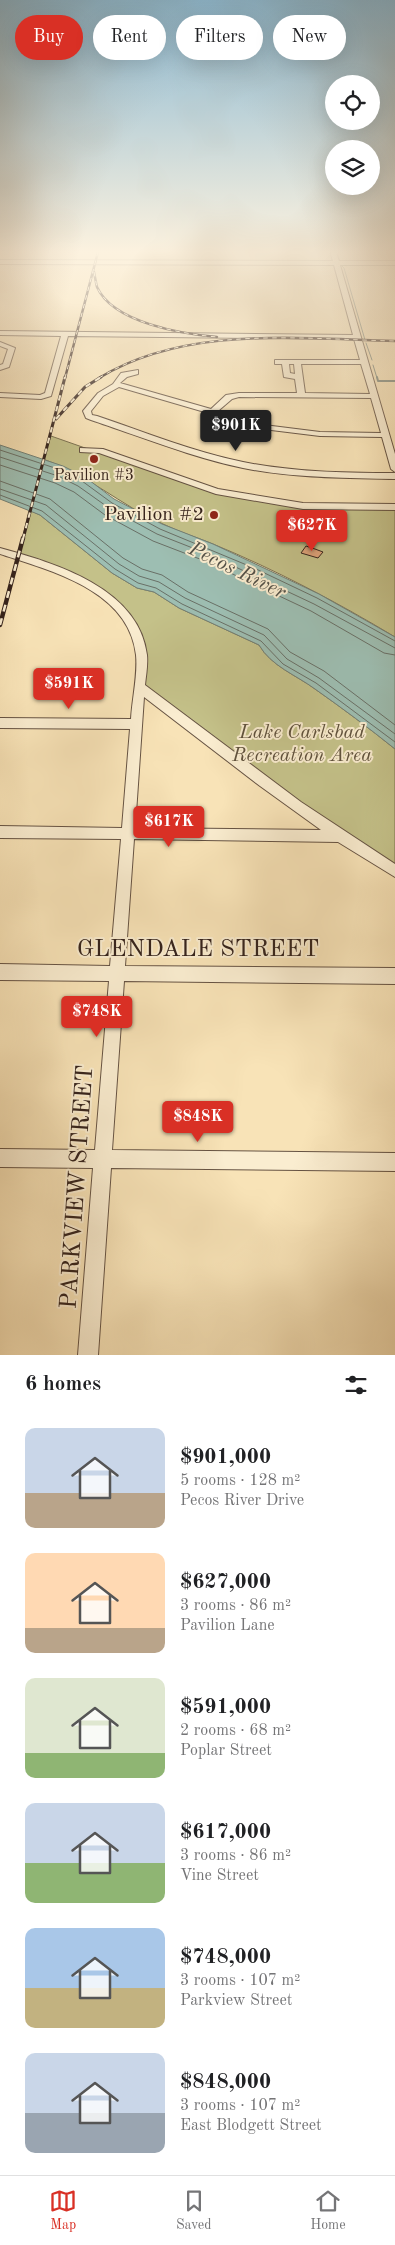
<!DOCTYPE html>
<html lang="en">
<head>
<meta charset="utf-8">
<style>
	body { margin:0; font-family:"Old Standard TT",serif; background:#f2f2f2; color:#202124; height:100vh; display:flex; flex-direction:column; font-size:19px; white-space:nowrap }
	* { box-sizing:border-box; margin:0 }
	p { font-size:16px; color:#757577 }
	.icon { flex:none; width:28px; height:28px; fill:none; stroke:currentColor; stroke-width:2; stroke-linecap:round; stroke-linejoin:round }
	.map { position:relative; height:1355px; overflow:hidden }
	.sheet { display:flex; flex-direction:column; background:#fff; flex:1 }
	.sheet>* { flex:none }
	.banner { position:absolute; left:15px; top:15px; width:365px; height:45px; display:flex; gap:10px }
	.controls { position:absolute; left:325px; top:75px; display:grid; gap:10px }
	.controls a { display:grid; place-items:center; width:55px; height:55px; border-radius:50%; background:#fff; box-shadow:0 5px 20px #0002; font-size:25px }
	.price { position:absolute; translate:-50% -42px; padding:0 11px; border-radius:5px; background:#d93025; color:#fff; font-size:16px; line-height:32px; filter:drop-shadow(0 1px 2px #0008) }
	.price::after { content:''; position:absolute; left:50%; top:30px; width:15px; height:11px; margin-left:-8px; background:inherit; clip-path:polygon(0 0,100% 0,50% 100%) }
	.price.active { background:#222; color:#fff }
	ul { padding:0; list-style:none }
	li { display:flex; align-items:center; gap:15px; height:125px; padding:0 25px }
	li span { display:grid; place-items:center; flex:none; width:140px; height:100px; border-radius:10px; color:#555 }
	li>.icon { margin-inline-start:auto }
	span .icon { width:60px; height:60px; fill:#fffc; stroke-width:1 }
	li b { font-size:21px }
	h2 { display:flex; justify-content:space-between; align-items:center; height:60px; padding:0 25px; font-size:21px }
	.pill { padding:0 18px; border-radius:22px; background:#fff; box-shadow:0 5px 20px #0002; font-size:18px; line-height:45px }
	.pill.active { background:#d93025; color:#fff }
	.tabs { display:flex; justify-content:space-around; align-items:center; height:70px; border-top:1px solid #e0e0e0; background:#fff; font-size:14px; color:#757577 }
	.tabs a { display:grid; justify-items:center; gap:2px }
	.tabs .active { color:#d93025 }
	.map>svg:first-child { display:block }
	.green { fill:#c4c189; stroke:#7c7252 }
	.water { fill:#9dbeb2; stroke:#738076 }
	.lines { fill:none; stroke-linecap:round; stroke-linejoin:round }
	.shore { stroke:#697067; stroke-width:1 }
	.stream-far1 { stroke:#738076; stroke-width:1 }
	.stream { stroke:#738076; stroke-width:2 }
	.building { fill:#dfa37a; stroke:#35231c }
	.minor-casing { stroke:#665343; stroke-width:2 }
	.minor { fill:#faedd0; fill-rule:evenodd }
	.rail-far2-casing { stroke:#35231c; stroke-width:2.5 }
	.rail-far1-casing { stroke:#35231c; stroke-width:3 }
	.rail-casing { stroke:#35231c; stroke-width:4.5 }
	.rail-far2 { stroke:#faedd0; stroke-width:1; stroke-dasharray:4.5; stroke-linecap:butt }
	.rail-far1 { stroke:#faedd0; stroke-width:2; stroke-dasharray:5.5; stroke-linecap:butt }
	.rail { stroke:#faedd0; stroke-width:2.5; stroke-dasharray:7; stroke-linecap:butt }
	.poi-dot { fill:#8f2418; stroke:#faedd0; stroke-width:2 }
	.labels { text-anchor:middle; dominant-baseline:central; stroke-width:4; stroke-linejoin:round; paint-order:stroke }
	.far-poi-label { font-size:16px; fill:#35231c; stroke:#faedd0 }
	.poi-label { font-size:20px; fill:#35231c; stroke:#faedd0; text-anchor:end }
	.park-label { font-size:20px; font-style:italic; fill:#60523d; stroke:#faedd0 }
	.water-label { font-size:21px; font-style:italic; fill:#545249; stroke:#faedd0 }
	.near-street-label { font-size:24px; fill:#35231c; stroke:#faedd0 }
</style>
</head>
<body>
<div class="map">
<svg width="395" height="1355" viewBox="0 0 395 1355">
	<rect width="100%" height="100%" fill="#f8e3b7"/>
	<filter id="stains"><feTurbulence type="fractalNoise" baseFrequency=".004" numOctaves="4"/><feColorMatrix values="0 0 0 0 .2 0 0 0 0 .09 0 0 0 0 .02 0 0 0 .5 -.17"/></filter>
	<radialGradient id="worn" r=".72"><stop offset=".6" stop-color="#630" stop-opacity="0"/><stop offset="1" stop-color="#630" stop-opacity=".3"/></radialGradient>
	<g class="green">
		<path d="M51,436l162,57 89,15 93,2v127c-58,-35 -119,-67 -182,-93 -17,-7 -34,-12 -50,-20 -43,-19 -76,-50 -120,-65z"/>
		<path d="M29,510l11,5 72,58 25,15 17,4 25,16 80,37c12,21 37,30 56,44 27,19 54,39 80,60v122l-256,-184 2,-25 -8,-31 -33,-40 -82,-34z"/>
	</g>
	<path class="water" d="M0,445l63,21 22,11 29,22 48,25 51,20 106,50 76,43v112c-26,-21 -53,-41 -80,-60 -19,-14 -44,-23 -56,-44l-80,-37 -25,-16 -17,-4 -25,-15 -72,-58 -40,-16z"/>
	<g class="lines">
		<g class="shore">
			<path d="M0,450l61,20 21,11 30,22 48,26 94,39 63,30 78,43"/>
			<path d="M0,457l58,19 20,10 31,22 48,26 51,20 106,50 81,44"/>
			<path d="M0,465l55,18 19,9 31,23 48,26 52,20 106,50 73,42 11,2"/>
			<path d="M0,481l50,18 73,59 19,11 20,6 26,17 80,37 22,23 34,19 71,54"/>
			<path d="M0,489l46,16 73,59 20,12 20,6 26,16 79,37 23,24 32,19 76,56"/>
			<path d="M0,495l42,16 73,58 23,14 18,5 26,16 79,37 22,23 33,19 79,59"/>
		</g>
		<g class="stream-far1">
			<path d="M341,265l3,3 21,72"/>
			<path d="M366,343l6,17"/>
			<path d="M373,365l4,13"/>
		</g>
		<path class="stream" d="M377,377l1,4h17"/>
	</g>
	<path class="building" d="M306,546l9,3 8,3 -5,6 -17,-5z"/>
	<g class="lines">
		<g class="minor-casing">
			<g id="minor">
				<path d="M330,252h6l3,9h56v4h-55l55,189v18l-4,-3 -9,-32 -62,-1 -57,-7 -144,-42 -16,9 -12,15 1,4 5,1c48,16 96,36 146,46 50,10 101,11 152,11v6c-51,-1 -102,-1 -152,-11 -52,-11 -101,-31 -152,-48l-5,-2 -3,-7 15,-18 15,-9 8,-11 17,-3v4l-11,3 -7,6 91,26 15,-14 13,-2h58l-2,-14 -11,-2 -2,-13h-7v-4h85l-6,-21 -286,-3 -17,60 -10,3 -41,-2v-4l40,2 5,-2 16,-57 -61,-1v-4l353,4 -19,-70 -334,-1v-4l333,1zM289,364h5l1,10 -5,-1zM301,364h60l9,30 -65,-1zM239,397l132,1 10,35 -61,-1 -56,-7 -46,-14 14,-12z"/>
				<path d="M0,342l15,6 -6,19 -9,3v-5l3,-1 5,-15 -8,-3z"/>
				<path d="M80,448l23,1 115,40 85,14 92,1v6l-92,-1 -87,-15 -117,-41 -19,-1z"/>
				<path d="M0,548c55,15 139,40 147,107 1,10 -1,20 -2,30l156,117 94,62v13l-57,-35 -204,-3 -9,127 270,2v16l-271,-3 -12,169 283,3v18l-284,-3 -13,187h-20l15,-187 -93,-1v-18l95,1 14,-169 -109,-1v-16l110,2 11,-127 -121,-1v-12l122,2 8,-99 -130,-1v-10l131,1c1,-20 7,-44 5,-64 -7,-65 -85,-84 -136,-101zM144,697l116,89 61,44 -186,-2z"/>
			</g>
		</g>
		<use href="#minor" class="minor"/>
		<g class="rail-far2-casing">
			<g id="rail-far2">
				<path d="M94,272c1,5 2,11 3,15 16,36 86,47 120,50"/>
				<path d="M65,378l33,-126"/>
				<path d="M99,378c87,-53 199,-39 296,-37"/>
			</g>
		</g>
		<g class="rail-far1-casing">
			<g id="rail-far1">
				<path d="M56,419l29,-32 16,-10"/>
				<path d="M23,539l42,-162"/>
			</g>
		</g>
		<g class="rail-casing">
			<path id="rail" d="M0,625l23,-87"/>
		</g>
		<use href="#rail-far2" class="rail-far2"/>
		<use href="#rail-far1" class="rail-far1"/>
		<use href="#rail" class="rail"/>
	</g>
	<linearGradient id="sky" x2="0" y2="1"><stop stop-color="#8ab8d2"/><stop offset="0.57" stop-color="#fcf2df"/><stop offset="1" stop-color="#fcf2df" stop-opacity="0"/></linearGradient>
	<rect width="395" height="442" fill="url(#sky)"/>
	<g class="poi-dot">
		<circle cx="94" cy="459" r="5"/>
		<circle cx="214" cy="515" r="5"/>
	</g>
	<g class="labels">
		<g class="far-poi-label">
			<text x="94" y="476">Pavilion #3</text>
		</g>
		<g class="poi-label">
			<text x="204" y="515">Pavilion #2</text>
		</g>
		<g class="park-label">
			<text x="302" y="733">Lake Carlsbad<tspan x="302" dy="23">Recreation Area</tspan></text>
		</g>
		<g class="water-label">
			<text transform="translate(237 571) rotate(26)">Pecos River</text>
		</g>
		<g class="near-street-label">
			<text x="198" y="950">GLENDALE STREET</text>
			<text transform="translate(78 1187) rotate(-86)">PARKVIEW STREET</text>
		</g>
	</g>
	<rect width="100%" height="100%" filter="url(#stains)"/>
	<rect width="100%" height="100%" fill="url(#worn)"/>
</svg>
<div class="controls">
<a><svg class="icon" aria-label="locate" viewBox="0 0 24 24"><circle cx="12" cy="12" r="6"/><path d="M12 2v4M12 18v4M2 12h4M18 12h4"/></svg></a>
<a><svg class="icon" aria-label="layers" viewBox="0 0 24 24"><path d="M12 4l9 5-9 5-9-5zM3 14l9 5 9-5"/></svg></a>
</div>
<b class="price active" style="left:236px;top:452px">$901K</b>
<b class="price" style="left:312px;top:552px">$627K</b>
<b class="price" style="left:69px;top:710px">$591K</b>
<b class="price" style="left:169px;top:848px">$617K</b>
<b class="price" style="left:97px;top:1038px">$748K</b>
<b class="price" style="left:198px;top:1143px">$848K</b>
<div class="banner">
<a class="pill active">Buy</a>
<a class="pill">Rent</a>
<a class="pill">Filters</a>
<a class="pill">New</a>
</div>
</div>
<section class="sheet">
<h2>6 homes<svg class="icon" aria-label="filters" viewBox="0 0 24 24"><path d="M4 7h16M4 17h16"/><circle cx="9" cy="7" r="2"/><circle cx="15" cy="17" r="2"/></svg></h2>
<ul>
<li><span style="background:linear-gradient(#c9d6e8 65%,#b9a48a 0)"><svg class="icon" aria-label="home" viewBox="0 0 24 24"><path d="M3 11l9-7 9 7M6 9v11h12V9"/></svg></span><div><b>$901,000</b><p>5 rooms · 128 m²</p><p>Pecos River Drive</p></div></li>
<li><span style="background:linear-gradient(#ffd9b3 75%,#b9a48a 0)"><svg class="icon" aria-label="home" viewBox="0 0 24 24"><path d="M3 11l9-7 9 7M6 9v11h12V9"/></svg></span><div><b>$627,000</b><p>3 rooms · 86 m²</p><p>Pavilion Lane</p></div></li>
<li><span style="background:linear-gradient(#dfe7d0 75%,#8fb573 0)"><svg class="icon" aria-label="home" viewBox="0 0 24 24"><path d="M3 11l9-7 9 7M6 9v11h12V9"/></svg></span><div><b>$591,000</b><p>2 rooms · 68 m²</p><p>Poplar Street</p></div></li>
<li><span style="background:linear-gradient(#c9d6e8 60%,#8fb573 0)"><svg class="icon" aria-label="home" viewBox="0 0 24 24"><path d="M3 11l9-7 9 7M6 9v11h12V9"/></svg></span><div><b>$617,000</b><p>3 rooms · 86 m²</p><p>Vine Street</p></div></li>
<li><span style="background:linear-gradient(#a9c7e8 60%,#c2b280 0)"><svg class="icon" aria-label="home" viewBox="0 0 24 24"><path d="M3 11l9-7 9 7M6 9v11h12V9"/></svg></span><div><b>$748,000</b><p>3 rooms · 107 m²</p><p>Parkview Street</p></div></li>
<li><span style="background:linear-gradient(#c9d6e8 60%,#9aa5b1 0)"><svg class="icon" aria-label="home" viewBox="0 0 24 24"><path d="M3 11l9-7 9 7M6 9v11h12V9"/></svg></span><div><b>$848,000</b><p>3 rooms · 107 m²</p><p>East Blodgett Street</p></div></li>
</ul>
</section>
<nav class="tabs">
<a class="active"><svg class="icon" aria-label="map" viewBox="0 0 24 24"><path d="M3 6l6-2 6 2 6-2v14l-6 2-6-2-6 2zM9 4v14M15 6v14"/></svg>Map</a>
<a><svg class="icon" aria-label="saved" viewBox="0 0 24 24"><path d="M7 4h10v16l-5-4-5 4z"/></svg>Saved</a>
<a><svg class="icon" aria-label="home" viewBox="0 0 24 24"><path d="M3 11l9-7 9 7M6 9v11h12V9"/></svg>Home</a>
</nav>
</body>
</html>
